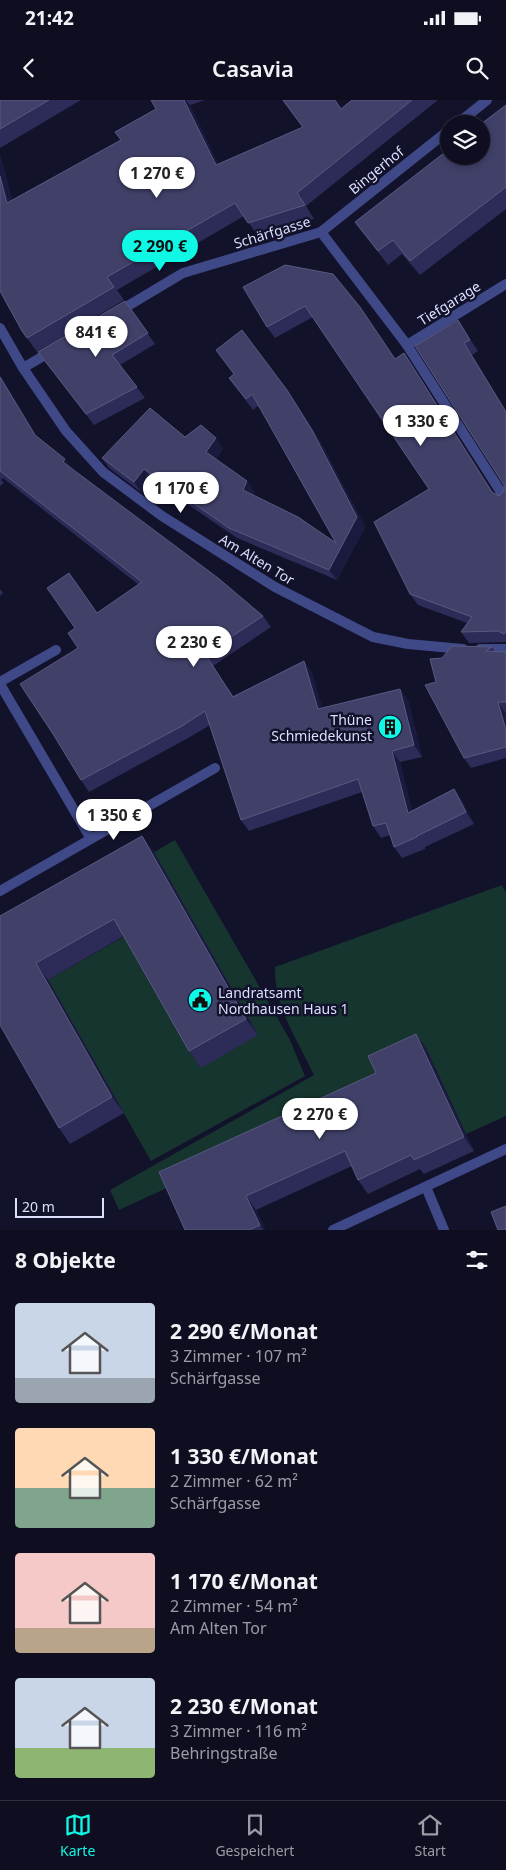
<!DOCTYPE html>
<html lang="de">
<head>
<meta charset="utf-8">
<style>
	body { margin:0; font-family:"Noto Sans",sans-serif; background:#1c1c2d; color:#f1f3f6; height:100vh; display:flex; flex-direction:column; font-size:19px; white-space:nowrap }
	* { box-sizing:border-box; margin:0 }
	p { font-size:16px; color:#9b9ca5 }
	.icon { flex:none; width:28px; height:28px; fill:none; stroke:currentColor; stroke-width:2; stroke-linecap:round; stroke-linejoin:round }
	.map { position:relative; height:1130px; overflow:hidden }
	.sheet { display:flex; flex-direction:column; background:#0e0e20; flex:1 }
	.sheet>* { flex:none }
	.tools { position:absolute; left:440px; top:15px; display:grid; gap:10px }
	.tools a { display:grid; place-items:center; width:50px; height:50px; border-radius:50%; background:#0e0e20; box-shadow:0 2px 8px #0003,0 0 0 1px #2e2e3e; font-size:25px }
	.scale { position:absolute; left:15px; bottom:12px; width:89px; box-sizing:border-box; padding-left:5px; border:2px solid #dddffe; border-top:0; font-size:14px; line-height:18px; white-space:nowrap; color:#dddffe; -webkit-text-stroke:4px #12122b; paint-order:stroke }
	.price { position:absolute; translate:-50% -42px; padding:0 11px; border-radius:18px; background:#fff; color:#222; font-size:16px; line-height:32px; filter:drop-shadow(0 1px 2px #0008) }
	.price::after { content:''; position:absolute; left:50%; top:30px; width:15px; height:11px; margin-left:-8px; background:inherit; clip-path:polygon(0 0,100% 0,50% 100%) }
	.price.current { background:#0ff8e6; color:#111 }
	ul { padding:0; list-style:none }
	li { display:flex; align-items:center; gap:15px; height:125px; padding:0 15px }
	li span { display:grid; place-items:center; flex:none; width:140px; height:100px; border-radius:5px; color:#555 }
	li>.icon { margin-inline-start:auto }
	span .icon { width:60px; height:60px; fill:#fffc; stroke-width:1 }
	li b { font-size:21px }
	h2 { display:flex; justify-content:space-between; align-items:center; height:60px; padding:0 15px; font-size:21px }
	.status { display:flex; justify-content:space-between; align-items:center; height:35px; padding:0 25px; background:#0e0e20; direction:ltr }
	.status svg { height:14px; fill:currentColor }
	header { display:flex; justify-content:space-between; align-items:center; height:65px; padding:0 15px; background:#0e0e20; font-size:22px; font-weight:600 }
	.tab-bar { display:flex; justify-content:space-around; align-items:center; height:70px; border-top:1px solid #2e2e3e; background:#0e0e20; font-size:14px; color:#9b9ca5 }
	.tab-bar a { display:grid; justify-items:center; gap:2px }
	.tab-bar .current { color:#0ff8e6 }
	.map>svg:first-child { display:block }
	.green { fill:#15352e }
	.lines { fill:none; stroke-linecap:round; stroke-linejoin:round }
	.service { stroke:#3f4988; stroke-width:10 }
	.minor { stroke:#3f4988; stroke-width:10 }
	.wall { fill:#2d2c58 }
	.shaded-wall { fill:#1a1a3e }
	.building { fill:#404069; stroke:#595981 }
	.labels { text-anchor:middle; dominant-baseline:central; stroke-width:5; stroke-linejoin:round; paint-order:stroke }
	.street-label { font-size:14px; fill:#dddffe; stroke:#12122b }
	.poi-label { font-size:14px; fill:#dddffe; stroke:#12122b; text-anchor:end }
</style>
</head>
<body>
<div class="status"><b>21:42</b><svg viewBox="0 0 49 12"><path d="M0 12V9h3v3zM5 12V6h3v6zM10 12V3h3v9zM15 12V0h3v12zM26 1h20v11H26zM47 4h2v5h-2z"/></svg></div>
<header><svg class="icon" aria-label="back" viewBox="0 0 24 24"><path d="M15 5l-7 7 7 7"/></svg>Casavia<svg class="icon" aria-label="search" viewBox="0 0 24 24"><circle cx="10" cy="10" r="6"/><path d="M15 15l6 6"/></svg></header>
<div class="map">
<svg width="506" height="1130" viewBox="0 0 506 1130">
	<rect width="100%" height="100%" fill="#12122b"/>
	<g class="green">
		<path d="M175,740l115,200 15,36 -154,85 -103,-181 77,-44 29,-84z"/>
		<path d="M502,785l4,8v223l-40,18 -40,-86 -40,39 -267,123 -9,-20 204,-115c-17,-36 -40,-68 -39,-108z"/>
	</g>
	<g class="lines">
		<g class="service">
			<path d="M407,245l99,-61"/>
			<path d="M0,582l56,-32"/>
			<path d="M0,584l91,155"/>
			<path d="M426,1087l18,43"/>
			<path d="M333,1130l173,-81"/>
		</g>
		<g class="minor">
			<path d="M457,24l30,-24"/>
			<path d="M321,132l86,113 99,155"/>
			<path d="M116,213l67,-40 138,-41 128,-102"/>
			<path d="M0,228l23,40 43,63 37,41 59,44 113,71 98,50 35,7 55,5"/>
			<path d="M23,268l29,-17"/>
			<path d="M480,549h26"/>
			<path d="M0,791l215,-123"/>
		</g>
	</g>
	<g class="wall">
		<path d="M0,0h81l-81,48z"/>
		<path d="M151,0h54l-15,5 28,59 85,-36 -21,-28h53l6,9 11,-9h86l-132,106 8,13 -56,17 -14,-20 -127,74 7,10 -87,52 -15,-21 -22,-40v-136l12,45 109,-60 35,-31z"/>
		<path d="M506,5v104l-86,66 -18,-21 -14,11 -33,-43z"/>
		<path d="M285,165l110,94 9,-6 89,140 6,3 5,-5v-6l-46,-165 20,31 -6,4 34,56v231l-37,1 -8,-11 6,-9 -49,-18 -8,-11 19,-105 -116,-172 -38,21 -8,-11z"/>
		<path d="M125,201l30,43 -35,21 25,33 -51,27 -56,-73z"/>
		<path d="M0,275l37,62 35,33 191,146 8,11 -58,39 20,30 71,-35 8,12 10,35 86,-8 14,57 -22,5 12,49 42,-22 8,12 12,23 -49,23v2l-23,9 -8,-11 -4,-12 -9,3 -8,-12 -11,-34 -113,39 -8,-11 -31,-95 -20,12 -101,55 -8,-12 -3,-132 19,-35 42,-28 -136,-107 -2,2 3,3 -4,3z"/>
		<path d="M229,278l58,12 33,51 45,86 -28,53 -100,-42 -85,-58 -11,12 -32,-24 -7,-10 83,-21 38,11 -7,11 39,33 -2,3 83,48 -77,-138 -6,5z"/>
		<path d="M0,489l3,4 -3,3z"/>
		<path d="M492,547l3,5h11v60h-1l1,4v42l-35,10 -7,-10 -28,-76 6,-24z"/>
		<path d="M142,736l12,16 104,183 -57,33 -12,-17 -65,-115 -76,44 76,133 -54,31 -11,-16 -59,-212z"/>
		<path d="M426,948l48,103 -50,23 -4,-5 -52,25 -10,-14 -6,-14 -96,44 9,20h-80l191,-157z"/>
	</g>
	<g class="shaded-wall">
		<path d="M184,0h2l4,5 35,73 -9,-13z"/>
		<path d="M0,55l17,61 -10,-13 -7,-27z"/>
		<path d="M458,220l8,12 12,19 -8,-11z"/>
		<path d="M464,243l8,12 34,56v1z"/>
		<path d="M404,253l7,12 89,139 -8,-12z"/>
		<path d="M0,275l43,72 -8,-12 -35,-58z"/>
		<path d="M287,290l33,51 45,86 -28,53 -8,-10 28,-53z"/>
		<path d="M216,338l7,10 -10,15 -7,-11z"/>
		<path d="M65,359l8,11 -10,-8z"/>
		<path d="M144,369l8,11 -11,12 -7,-10z"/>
		<path d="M247,381l8,11 -5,8 -7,-10z"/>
		<path d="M304,561l8,12 14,47 -8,-11z"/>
		<path d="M400,589l8,11 14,57 -8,-12z"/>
		<path d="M498,602l7,10 1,4v14z"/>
		<path d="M392,651l8,11 16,62 -8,-11z"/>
		<path d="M454,689l8,12 12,23 -8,-12z"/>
		<path d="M142,736l12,16 104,183 -12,-16z"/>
		<path d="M36,863l12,17 76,133 -12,-16z"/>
		<path d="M416,934l10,14 48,103 -10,-14z"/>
		<path d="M246,1096l10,14 9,20h-2l-3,-5z"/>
	</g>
	<g class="building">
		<path d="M0,0h49l-49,29z"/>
		<path d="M151,0h33l32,65 87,-38 -20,-27h52l6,9 11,-9h60l-115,93 8,12 -57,18 -13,-20 -128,74 7,10 -87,51 -5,-7 -22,-40v-115l7,27 114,-63 -6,-8 41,-23z"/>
		<path d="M506,5v82l-96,74 -17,-21 -15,11 -23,-29 94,-73v7h32v-32z"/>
		<path d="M285,165l48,9 27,33 35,52 9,-6 88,139 7,4 5,-5v-6l-89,-139 43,-26 12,20 -6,3 42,69v220l-2,2 -6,-3 -37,1 11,-15 -62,-23 -36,-72 55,-33 -124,-183 -38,21 -24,-40z"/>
		<path d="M125,201l23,32 -36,22 25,32 -51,27 -48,-62z"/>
		<path d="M242,230l45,60 25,40 45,87 -28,53 -100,-42 -85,-59 -10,13 -32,-24 48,-50 35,29 16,-12 15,13 -10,14 41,29 -4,9 55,27 38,26 -84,-149 -6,5 -17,-21 5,-4 -18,-24z"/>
		<path d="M0,277l35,58 30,24 -2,3 155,116 45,38 -58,38 28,43 71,-36 14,48 82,-20 14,56 -22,6 16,62 46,-24 12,23 -49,24v1l-23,10 -8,-24 -13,3 -15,-47 -117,41 -36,-109 -23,15 -101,54 -28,-46 -33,-50 58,-36 -10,-15 7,-5 -28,-40 22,-15 28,40 45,-31 -142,-111z"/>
		<path d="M452,546l40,1 -6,4 20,1v50h-8l8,28v17l-42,11 -39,-73 11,-3 -6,-23 12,-1z"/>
		<path d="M142,736l104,183 -57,32 -75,-132 -78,44 76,134 -53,31 -59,-103v-109z"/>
		<path d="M416,934l48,103 -50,23 -3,-5 -53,25 -13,-29 -99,45 14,29 -11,5h-64l-26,-58 217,-99 -8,-17z"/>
		<path d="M506,1106v24h-8l-7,-18z"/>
	</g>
	<defs>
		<g id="building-disc" transform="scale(1.25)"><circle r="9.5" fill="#0ff8e6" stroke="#12122b"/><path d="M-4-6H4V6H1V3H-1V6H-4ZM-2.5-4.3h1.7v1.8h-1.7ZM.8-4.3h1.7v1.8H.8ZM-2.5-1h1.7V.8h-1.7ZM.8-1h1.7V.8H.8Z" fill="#111"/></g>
		<g id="civic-disc" transform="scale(1.25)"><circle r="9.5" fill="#0ff8e6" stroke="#12122b"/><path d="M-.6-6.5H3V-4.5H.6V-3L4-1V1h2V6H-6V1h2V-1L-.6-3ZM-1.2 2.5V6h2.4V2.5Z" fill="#111"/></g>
	</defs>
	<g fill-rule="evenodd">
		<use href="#building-disc" x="390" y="627"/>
		<use href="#civic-disc" x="200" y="900"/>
	</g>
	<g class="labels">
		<g class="street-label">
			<text transform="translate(376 70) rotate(-39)">Bingerhof</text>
			<text transform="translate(272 132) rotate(-17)">Schärfgasse</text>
			<text transform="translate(449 203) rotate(-32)">Tiefgarage</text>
			<text transform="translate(257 459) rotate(31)">Am Alten Tor</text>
		</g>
		<g class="poi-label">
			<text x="372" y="619">Thüne<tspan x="372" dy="16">Schmiedekunst</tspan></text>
			<text x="218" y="892" text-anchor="start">Landratsamt<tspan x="218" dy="16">Nordhausen Haus 1</tspan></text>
		</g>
	</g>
</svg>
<div class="tools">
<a><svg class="icon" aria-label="layers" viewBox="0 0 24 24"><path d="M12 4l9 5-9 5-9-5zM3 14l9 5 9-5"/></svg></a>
</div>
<div class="scale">20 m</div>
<b class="price" style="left:157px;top:99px">1 270 €</b>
<b class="price current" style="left:160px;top:172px">2 290 €</b>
<b class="price" style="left:96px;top:258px">841 €</b>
<b class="price" style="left:421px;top:347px">1 330 €</b>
<b class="price" style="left:181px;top:414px">1 170 €</b>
<b class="price" style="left:194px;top:568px">2 230 €</b>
<b class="price" style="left:114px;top:741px">1 350 €</b>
<b class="price" style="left:320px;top:1040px">2 270 €</b>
</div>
<section class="sheet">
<h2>8 Objekte<svg class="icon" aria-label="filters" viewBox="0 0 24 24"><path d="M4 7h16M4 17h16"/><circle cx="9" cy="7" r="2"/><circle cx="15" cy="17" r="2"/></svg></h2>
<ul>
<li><span style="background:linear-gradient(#c9d6e8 75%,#9aa5b1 0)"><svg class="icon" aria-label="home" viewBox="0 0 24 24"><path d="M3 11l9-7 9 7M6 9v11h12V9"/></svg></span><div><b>2 290 €/Monat</b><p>3 Zimmer · 107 m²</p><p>Schärfgasse</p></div></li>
<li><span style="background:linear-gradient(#ffd9b3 60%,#7fa58c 0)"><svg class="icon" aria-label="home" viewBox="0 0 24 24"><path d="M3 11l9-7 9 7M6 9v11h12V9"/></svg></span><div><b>1 330 €/Monat</b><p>2 Zimmer · 62 m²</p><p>Schärfgasse</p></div></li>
<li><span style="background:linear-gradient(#f6c9c9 75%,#b9a48a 0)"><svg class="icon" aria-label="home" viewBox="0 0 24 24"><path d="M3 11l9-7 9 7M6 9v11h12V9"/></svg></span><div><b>1 170 €/Monat</b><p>2 Zimmer · 54 m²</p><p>Am Alten Tor</p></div></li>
<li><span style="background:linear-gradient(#c9d6e8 70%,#8fb573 0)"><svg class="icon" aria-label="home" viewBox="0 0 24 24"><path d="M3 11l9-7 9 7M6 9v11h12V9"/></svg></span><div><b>2 230 €/Monat</b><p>3 Zimmer · 116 m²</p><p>Behringstraße</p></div></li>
</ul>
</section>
<nav class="tab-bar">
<a class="current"><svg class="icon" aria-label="map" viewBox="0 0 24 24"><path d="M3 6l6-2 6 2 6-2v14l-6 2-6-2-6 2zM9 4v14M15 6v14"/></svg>Karte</a>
<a><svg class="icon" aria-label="saved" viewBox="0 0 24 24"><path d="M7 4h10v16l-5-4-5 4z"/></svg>Gespeichert</a>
<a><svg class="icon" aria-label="home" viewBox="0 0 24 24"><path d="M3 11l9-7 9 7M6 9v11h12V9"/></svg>Start</a>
</nav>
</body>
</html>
